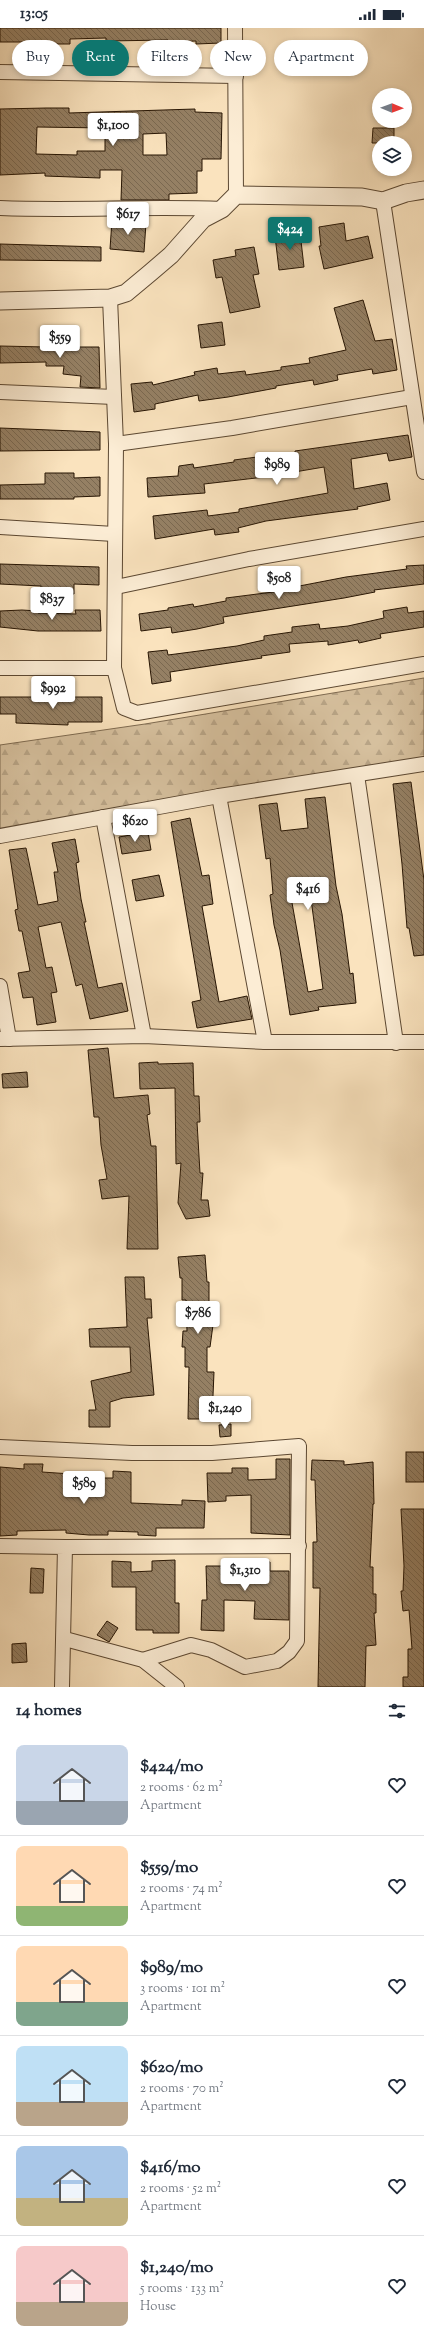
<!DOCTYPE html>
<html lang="en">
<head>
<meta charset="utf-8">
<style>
	body { margin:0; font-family:"Sorts Mill Goudy",serif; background:#f6f6f7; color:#1f2937; height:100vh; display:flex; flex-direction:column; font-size:15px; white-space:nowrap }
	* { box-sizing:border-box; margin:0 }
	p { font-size:13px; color:#747a83 }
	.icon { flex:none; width:22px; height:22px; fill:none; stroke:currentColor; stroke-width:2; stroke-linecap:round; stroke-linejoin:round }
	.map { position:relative; height:1659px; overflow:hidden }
	.side { display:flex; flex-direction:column; background:#fff; flex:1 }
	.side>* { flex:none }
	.banner { position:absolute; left:12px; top:12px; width:400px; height:36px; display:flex; gap:8px }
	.needle { width:26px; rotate:91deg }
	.controls { position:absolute; left:372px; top:60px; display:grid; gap:8px }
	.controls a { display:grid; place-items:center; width:40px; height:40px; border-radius:50%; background:#fff; box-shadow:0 2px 6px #0003; font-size:20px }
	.price { position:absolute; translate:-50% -34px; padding:0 9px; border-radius:4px; background:#fff; color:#222; font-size:13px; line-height:26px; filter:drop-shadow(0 1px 2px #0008) }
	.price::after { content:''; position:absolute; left:50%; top:24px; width:12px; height:9px; margin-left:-6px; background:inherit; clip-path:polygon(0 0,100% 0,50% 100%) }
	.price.selected { background:#0f766e; color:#fff }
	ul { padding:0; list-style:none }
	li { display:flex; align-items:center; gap:12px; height:100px; padding:0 16px }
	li+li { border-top:1px solid #e0e1e3 }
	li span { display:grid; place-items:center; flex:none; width:112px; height:80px; border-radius:8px; color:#555 }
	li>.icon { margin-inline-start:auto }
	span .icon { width:48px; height:48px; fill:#fffc; stroke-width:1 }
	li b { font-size:17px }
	h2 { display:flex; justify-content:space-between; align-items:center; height:48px; padding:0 16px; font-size:17px }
	.tag { padding:0 14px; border-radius:18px; background:#fff; box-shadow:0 2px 6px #0003; font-size:14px; line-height:36px }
	.tag.selected { background:#0f766e; color:#fff }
	.status { display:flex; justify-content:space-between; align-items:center; height:28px; padding:0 20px; background:#fff; direction:ltr }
	.status svg { height:11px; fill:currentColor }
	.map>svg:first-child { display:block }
	.forest { fill:url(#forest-firs); stroke:#7e6a50 }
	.building { fill:url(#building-back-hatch); stroke:#271503; fill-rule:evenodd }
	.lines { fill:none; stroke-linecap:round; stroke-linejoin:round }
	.minor-casing { stroke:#5c4832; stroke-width:16 }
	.tertiary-casing { stroke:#5c4832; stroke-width:19 }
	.minor { stroke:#fcedd5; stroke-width:14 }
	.tertiary { stroke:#fcedd5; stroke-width:17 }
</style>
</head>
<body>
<div class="status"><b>13:05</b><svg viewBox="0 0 49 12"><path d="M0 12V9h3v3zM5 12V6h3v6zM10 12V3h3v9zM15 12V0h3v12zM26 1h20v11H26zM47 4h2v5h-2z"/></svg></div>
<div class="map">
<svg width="424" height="1659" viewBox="0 0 424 1659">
	<defs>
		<pattern id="forest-firs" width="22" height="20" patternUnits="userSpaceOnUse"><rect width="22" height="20" fill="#d6c09e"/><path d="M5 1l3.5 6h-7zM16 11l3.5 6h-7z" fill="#b8a486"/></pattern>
		<pattern id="building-back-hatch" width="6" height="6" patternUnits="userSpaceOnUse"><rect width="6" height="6" fill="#958064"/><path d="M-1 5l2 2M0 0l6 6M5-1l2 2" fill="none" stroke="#7a6850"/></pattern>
	</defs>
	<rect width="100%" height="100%" fill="#fae3be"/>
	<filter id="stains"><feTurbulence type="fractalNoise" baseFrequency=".005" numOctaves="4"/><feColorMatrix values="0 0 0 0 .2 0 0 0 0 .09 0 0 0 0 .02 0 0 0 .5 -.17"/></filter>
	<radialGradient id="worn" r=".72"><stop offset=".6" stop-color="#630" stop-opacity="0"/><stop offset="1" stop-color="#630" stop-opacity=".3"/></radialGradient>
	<path class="forest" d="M424,650v87l-424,75v-95l145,-21z"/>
	<g class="building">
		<path d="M0,0h221v15l-25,1v-3l-28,1v-2l-62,1v-3l-36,1v5h-24v-2h-46z"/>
		<path d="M46,80h23v5l126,-4v3l27,1 -1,46h-19v12h-5v22l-28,1v6h-48l1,-30h-22v8l-55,-2v-3l-45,2v-66zM37,99l68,1v23h-28v4l-41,-1zM166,105l1,22h-24v-21z"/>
		<path d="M373,100h21v15h-22z"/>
		<path d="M112,192l34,3 -2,29 -34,-3z"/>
		<path d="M344,195l2,18 22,-5 5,22 -49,11 -5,-23h2l-2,-19z"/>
		<path d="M300,204l4,35 -25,3 -4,-34z"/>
		<path d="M0,216l101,3v14l-101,-1z"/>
		<path d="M254,219l5,27 -6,1 7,32 -30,6 -8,-36 -6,1 -3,-18 23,-4 -1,-6z"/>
		<path d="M363,272l12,41 17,-2 5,31 -24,4 -1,-5 -35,6 1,5 -24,5 -1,-5 -37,6v2l-48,9 -29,4 -1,-6 -43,9v5l-21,3 -3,-28 21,-2 1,3 42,-10 -1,-3 23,-4 1,6 27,-3 1,4 35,-5v-3l29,-4 -1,-5 37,-8 -12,-42z"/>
		<path d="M222,294l3,23 -24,3 -3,-23z"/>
		<path d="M46,311h32v8h21l1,41 -20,-1 1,-11 -18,-2 1,-8h-18v-4l-46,1v-17l46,1z"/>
		<path d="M0,400l100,4v18l-100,1z"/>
		<path d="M408,407l4,22 -23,4 -2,-8 -36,6 3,30 33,-6 3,17 -33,7 1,2 -92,12 -28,7 1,4 -24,3 -1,-6 -59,10 -2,-23 54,-6 1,6 31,-4v-3l89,-16 -4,-26 -59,10 -61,7 1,9 -57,4 -1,-19 31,-2 1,-10 14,-2 1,4 40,-6v-2l23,-3v2l38,-6v-2z"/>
		<path d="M45,445h29v5l26,-1v19l-26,1v2h-74v-14l45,-1z"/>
		<path d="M0,536l99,3v18l-25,-1v10h-33v-8l-41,-2z"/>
		<path d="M424,537v19l-50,6 1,2 -31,6 -121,19 1,6 -27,6 -25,4 -1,-6 -30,4 -2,-17 29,-4v-2l25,-4 1,3 32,-6v-3l63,-8v-2l57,-11 61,-8 -1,-3z"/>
		<path d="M407,579l1,6 16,-2v16l-44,7 1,4 -22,5 -1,-3 -30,5v-4l-39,3 1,8 -29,4 1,2 -92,14 1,9 -19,3 -4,-32 19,-2 1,5 69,-9 27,-6v-4l28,-4v-5l27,-3 1,5 28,-3 36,-8 -1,-7z"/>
		<path d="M22,582l16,1v2l38,1 -1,-4h25l1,21h-63l-38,-4v-16z"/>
		<path d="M0,669h102v25h-34v3l-52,-2v-9h-16z"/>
		<path d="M411,754l13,98v75l-10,1 -5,-28h-2l-5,-64 -9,-80z"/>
		<path d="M325,769l11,89 6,28 8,60 3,-1 3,30 -38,4 1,3 -29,5 -10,-65 -6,-25 -4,-30 3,-1 -3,-36 -4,1 -7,-54 18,-2 4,28 27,-3 -3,-29zM309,856l14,105 -15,3 -19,-106z"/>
		<path d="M190,790l12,58 7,-1 4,29 -11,2 17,96 28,-6 5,23 -55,9 -5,-26 9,-2 -30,-178z"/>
		<path d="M148,804l3,18 -29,4 -3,-17z"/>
		<path d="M75,811l4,23 -3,1 5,36 5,23h-2l14,66 24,-5 6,28 -38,8 -8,-35 -6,2 -15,-64 -23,5 8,41 6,-1 5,25 -6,1 5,29 -19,3 -4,-28 -10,1 -5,-25 12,-2 -8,-40h-3l-4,-21 3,-1 -9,-59 17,-2 12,57 20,-4 -4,-29h4l-6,-29z"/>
		<path d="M159,847l5,21 -28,5 -4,-21z"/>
		<path d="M108,1020l6,50 34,-3 2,19 -3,1 4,31h5l2,103h-31l2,-53 -27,3 -3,-19 8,-1 -6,-34 -2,-28h-5l-6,-67z"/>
		<path d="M158,1034v2l35,-1 1,33h5l1,26h-3l3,51h3l-2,27h7l2,16 -24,3 -8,-16 3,-40 -5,1 -1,-76 -35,1 -1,-26z"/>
		<path d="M27,1044l1,15 -25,1 -1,-14z"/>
		<path d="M205,1227l2,27h2v22h3l1,21 -3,22h-3v25h7l-2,47h-24l1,-52h-4v-20h-3l1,-16h4l-1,-31h-4v-22h-2l-2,-21z"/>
		<path d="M125,1249h19l1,22h6l1,19h-5l7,77 -31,3 -13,4v25h-21v-17h7l-5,-29 40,-9 -1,-25h-40l-1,-18 38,-2z"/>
		<path d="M231,1396v12l-11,1 -1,-12z"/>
		<rect x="406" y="1424" width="18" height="30"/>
		<path d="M276,1431h14v76l-39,-2v-38l-25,1v5l-18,1 -1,-29h25v-5h16v12l28,-1z"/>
		<path d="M312,1432l32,1v4l29,-3 1,42h-1l-3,63h3v27h3v19h-2l2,32 -10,1 -1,41h-47l2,-99h-7v-46h4l-2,-62h-4z"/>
		<path d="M24,1436h19l-1,8 44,3v3h27v-7l18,1v31l51,2v-5l23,1 -1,27h-48v8l-18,-1v-3l-30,-1v4h-19l-23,-2v-3l-49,1v4l-17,1v-69l24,2z"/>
		<path d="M401,1481h23v178h-21v-10h5v-28h4l-3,-39 -6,1 -2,-20h2l1,-25z"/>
		<path d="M175,1532v43h4v30h-26v-3h-17v-43h-24v-26l19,1v10l21,-1v-10z"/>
		<path d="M228,1533l42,1v9h19v49l-35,-1 1,-18 -31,-1v31l-23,-1 1,-30h5l-1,-34h22z"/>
		<path d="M31,1540l13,1 -1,24h-13z"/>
		<path d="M107,1593l11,7 -9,14 -12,-7z"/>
		<path d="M26,1615l1,19 -15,1v-19z"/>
	</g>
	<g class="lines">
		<g class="minor-casing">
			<g id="minor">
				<path d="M235,0l1,167"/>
				<path d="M0,44l236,4"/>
				<path d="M383,173l41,271"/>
				<path d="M0,180c74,3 148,-2 222,1"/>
				<path d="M110,270l6,146 -2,224 10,40 13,5 287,-49"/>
				<path d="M0,364l114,5"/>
				<path d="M116,416l116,-16 180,-31"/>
				<path d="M0,499l114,7"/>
				<path d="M116,559l133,-28 175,-30"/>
				<path d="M0,640h114"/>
				<path d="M357,747l39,268"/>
				<path d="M219,768l46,246"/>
				<path d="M103,789l41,219"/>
				<path d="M0,808l219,-40 205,-32"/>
				<path d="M0,958l9,53"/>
				<path d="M0,1011l144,-3 121,6h159"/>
				<path d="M0,1419l132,6h80l87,-7 -2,195 -8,11 -12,9 -32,6 -34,-17 -20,-5 -48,15"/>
				<path d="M0,1518l65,1 -3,140"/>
				<path d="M65,1519l234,-1"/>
				<path d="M65,1611l78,21 34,27"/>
			</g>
		</g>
		<g class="tertiary-casing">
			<path id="tertiary" d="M0,273l110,-3 16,-5 24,-20 21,-18 32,-36 19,-10 14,-14 126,2 21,4 23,-8 18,-3"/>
		</g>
		<use href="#minor" class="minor"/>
		<use href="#tertiary" class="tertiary"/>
	</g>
	<rect width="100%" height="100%" filter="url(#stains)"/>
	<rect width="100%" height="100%" fill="url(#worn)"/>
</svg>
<div class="controls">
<a><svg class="needle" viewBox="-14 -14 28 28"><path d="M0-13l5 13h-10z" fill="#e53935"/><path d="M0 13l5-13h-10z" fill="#747a83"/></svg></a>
<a><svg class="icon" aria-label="layers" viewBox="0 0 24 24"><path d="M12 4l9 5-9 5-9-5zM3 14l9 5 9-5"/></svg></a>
</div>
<b class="price" style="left:113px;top:119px">$1,100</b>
<b class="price" style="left:128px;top:208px">$617</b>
<b class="price selected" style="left:290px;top:223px">$424</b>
<b class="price" style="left:60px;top:331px">$559</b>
<b class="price" style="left:277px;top:458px">$989</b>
<b class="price" style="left:279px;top:572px">$508</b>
<b class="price" style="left:52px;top:593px">$837</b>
<b class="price" style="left:53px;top:682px">$992</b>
<b class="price" style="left:135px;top:815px">$620</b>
<b class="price" style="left:308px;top:883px">$416</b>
<b class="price" style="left:198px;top:1307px">$786</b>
<b class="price" style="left:225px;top:1402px">$1,240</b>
<b class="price" style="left:84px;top:1477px">$589</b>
<b class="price" style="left:245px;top:1564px">$1,310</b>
<div class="banner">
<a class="tag">Buy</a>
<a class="tag selected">Rent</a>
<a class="tag">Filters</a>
<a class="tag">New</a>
<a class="tag">Apartment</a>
</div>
</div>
<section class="side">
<h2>14 homes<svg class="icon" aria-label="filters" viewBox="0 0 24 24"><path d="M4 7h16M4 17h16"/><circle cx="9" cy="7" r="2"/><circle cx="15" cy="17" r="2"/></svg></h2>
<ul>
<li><span style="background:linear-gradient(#c9d6e8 70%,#9aa5b1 0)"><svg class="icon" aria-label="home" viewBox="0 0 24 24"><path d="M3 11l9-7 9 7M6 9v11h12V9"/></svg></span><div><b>$424/mo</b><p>2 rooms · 62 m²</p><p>Apartment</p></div><svg class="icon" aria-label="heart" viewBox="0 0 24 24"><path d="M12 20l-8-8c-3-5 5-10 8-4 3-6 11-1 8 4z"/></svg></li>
<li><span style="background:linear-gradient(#ffd9b3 75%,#8fb573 0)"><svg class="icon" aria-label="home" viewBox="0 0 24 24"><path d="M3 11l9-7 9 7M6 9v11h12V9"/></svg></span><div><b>$559/mo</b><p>2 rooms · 74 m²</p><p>Apartment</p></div><svg class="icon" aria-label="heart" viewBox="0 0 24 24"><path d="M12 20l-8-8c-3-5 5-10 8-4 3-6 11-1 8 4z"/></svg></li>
<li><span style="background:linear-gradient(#ffd9b3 70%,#7fa58c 0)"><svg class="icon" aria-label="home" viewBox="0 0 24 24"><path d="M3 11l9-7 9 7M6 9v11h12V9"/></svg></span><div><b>$989/mo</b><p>3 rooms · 101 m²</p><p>Apartment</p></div><svg class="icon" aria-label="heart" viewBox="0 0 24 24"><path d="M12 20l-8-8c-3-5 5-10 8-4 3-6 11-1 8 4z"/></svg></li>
<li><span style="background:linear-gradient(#bfe0f5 70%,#b9a48a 0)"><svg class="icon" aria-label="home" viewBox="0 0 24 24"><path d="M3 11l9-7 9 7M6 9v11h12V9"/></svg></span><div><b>$620/mo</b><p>2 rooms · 70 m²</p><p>Apartment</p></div><svg class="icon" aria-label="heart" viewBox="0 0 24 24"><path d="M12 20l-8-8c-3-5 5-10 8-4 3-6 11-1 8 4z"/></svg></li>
<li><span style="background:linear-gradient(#a9c7e8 65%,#c2b280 0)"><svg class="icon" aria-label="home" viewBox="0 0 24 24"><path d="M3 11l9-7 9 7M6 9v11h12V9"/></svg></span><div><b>$416/mo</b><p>2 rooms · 52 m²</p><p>Apartment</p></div><svg class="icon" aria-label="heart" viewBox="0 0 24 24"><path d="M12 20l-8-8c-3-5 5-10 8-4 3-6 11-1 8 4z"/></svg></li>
<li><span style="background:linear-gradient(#f6c9c9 70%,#b9a48a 0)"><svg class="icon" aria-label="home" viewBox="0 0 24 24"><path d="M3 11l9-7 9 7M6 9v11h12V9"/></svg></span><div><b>$1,240/mo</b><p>5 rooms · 133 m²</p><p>House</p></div><svg class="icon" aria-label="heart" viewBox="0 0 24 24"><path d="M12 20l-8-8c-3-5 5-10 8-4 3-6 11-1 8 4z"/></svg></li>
</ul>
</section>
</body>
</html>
